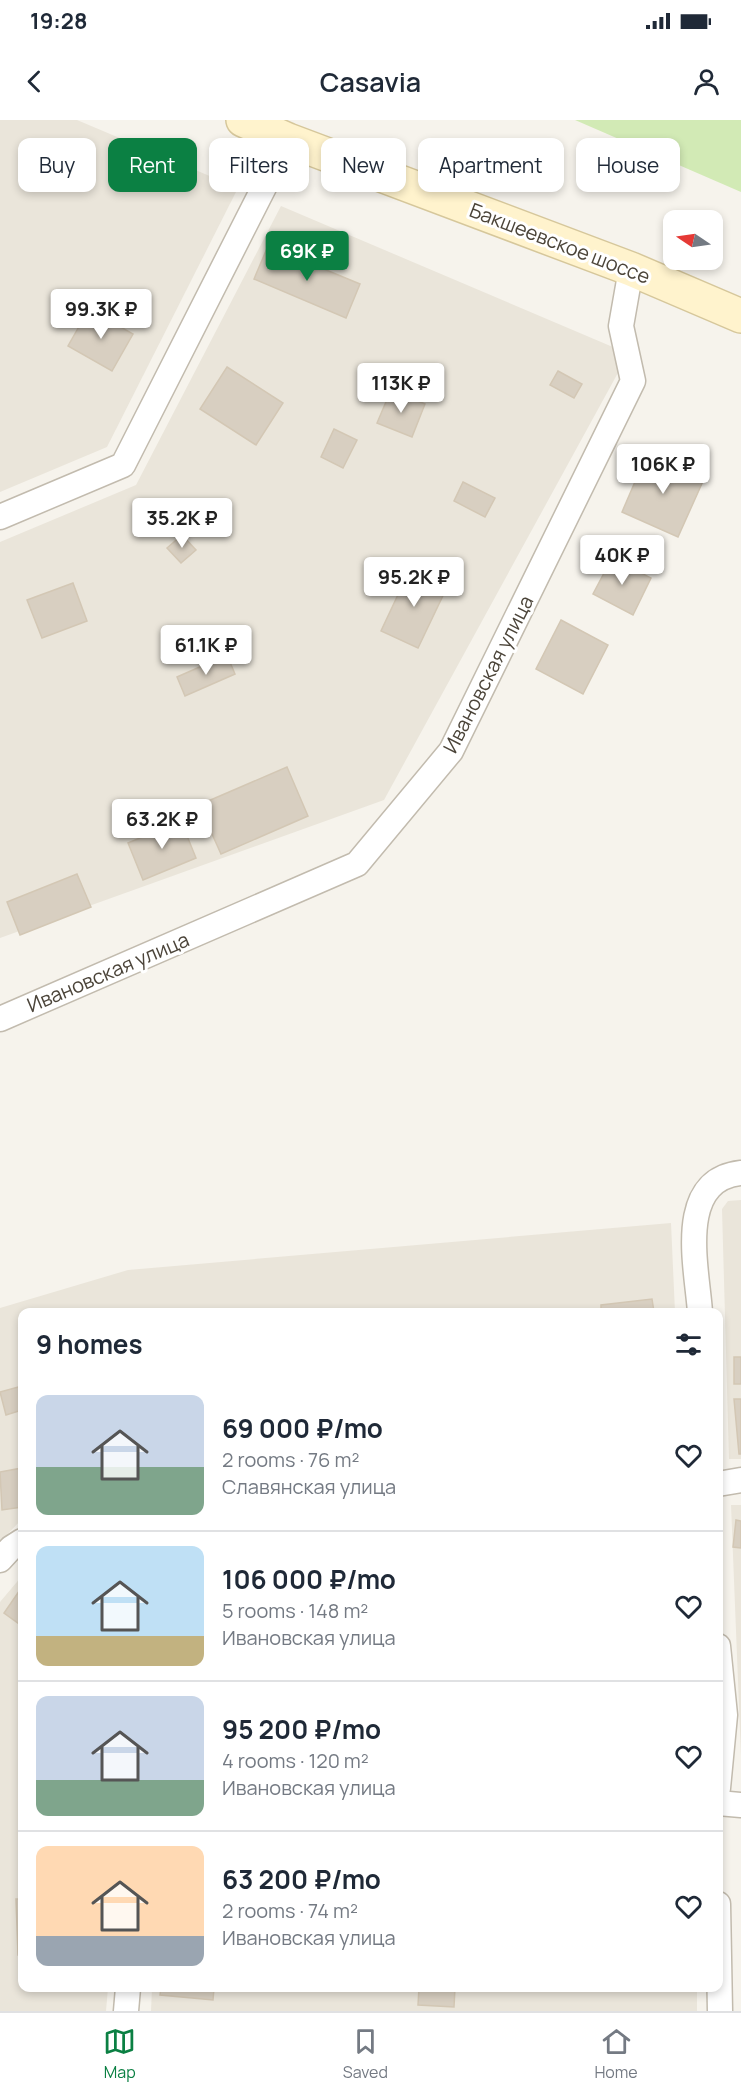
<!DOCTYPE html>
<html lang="en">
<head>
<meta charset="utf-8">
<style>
	body { margin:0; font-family:Manrope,sans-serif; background:#f2f2f3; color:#1f2937; height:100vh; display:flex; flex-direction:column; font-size:22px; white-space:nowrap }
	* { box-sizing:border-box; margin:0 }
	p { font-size:20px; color:#747a83 }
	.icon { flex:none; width:33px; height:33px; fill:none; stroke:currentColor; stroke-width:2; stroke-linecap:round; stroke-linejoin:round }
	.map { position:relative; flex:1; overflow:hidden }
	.panel { position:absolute; left:18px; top:1188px; width:705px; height:684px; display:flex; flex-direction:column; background:#fff; border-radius:12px; box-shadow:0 3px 9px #0003 }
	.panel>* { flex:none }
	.hud { position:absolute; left:18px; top:18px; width:705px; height:54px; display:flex; gap:12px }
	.needle { width:39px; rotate:283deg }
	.fabs { position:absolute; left:663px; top:90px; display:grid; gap:12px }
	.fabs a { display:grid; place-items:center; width:60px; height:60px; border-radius:12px; background:#fff; box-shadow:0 3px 9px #0003; font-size:30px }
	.price { position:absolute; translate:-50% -51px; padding:0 14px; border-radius:6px; background:#fff; color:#222; font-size:20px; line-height:39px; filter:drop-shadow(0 2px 3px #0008) }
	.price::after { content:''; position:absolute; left:50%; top:36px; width:18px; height:14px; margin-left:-9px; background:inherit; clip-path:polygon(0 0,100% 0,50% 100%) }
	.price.selected { background:#0b8043; color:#fff }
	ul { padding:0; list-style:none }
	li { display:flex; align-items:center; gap:18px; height:150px; padding:0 18px }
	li+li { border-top:2px solid #e0e1e3 }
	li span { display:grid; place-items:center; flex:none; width:168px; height:120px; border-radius:12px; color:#555 }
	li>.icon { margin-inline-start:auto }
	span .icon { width:72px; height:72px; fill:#fffc; stroke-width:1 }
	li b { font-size:26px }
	h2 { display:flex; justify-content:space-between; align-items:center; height:72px; padding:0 18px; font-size:26px }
	.pill { padding:0 21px; border-radius:12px; background:#fff; box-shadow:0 3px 9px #0003; font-size:21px; line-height:54px }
	.pill.selected { background:#0b8043; color:#fff }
	.status { display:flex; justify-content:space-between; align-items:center; height:42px; padding:0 30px; background:#fff; direction:ltr }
	.status svg { height:16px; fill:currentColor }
	header { display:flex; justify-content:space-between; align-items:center; height:78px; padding:0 18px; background:#fff; font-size:27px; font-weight:600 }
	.menu { display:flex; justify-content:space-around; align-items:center; height:84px; border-top:2px solid #e0e1e3; background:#fff; font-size:16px; color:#747a83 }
	.menu a { display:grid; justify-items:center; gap:3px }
	.menu .selected { color:#0b8043 }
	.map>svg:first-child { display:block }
	.residential { fill:#eae5da }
	.green { fill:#d2eab5 }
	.building { fill:#d8cfc1; stroke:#d3c7b4; stroke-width:1.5 }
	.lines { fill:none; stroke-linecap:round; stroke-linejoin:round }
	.street-casing { stroke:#c2bbae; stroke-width:27 }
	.secondary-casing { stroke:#d6c79b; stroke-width:36 }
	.street { stroke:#fff; stroke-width:24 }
	.secondary { stroke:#fff3cd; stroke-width:33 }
	.labels { text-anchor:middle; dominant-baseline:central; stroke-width:6; stroke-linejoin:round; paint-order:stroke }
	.street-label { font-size:20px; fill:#4b4439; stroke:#fff }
</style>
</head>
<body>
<div class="status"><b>19:28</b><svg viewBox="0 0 49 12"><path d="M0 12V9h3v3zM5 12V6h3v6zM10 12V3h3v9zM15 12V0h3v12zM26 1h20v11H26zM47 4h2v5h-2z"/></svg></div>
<header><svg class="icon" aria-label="back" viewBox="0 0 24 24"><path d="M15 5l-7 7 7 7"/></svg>Casavia<svg class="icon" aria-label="person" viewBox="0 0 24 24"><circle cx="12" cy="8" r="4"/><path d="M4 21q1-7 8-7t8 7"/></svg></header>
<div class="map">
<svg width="741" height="1891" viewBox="0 0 741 1891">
	<rect width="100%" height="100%" fill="#f6f3ec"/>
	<g class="residential">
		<path d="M0,0h77l161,68 -131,259 -107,45z"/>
		<path d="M281,86l353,150 -9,4 -241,440 -384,138v-396l136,-57z"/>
		<path d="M741,1080v259h-12l-7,-250 6,-8z"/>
		<path d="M671,1103l4,89h-653v207l-22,23v-234l128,-38z"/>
		<path d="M731,1385h10v251z"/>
		<path d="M22,1456v412h86l-2,23h-106v-409z"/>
		<path d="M152,1868h545v23h-546z"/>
	</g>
	<path class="green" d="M575,0h166v72z"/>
	<g class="building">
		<path d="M48,31l30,11 -9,22 -29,-11z"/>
		<path d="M268,126l92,38 -14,34 -92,-39z"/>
		<path d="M89,189l44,25 -21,37 -44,-25z"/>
		<path d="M227,247l56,36 -27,42 -56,-36z"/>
		<path d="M558,251l24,13 -8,14 -24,-13z"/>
		<path d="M391,270l34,14 -13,33 -35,-14z"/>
		<path d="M334,309l23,11 -14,28 -22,-11z"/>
		<path d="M647,334l57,25 -26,58 -56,-25z"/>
		<path d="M463,362l32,16 -10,19 -31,-16z"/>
		<path d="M182,415l14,15 -15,13 -14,-15z"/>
		<path d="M612,438l39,20 -18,37 -40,-21z"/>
		<path d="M411,447l37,18 -30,63 -37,-17z"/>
		<path d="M73,463l14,38 -45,17 -15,-38z"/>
		<path d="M561,500l47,25 -25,49 -47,-25z"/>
		<path d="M227,535l8,19 -50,22 -8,-19z"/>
		<path d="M287,647l21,49 -87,38 -22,-49z"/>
		<path d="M181,701l15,37 -53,22 -15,-37z"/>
		<path d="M77,754l14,33 -71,28 -13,-33z"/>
		<path d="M652,1179l2,13h-53v-7z"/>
		<rect x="734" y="1237" width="7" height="27"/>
		<path d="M22,1266v24l-16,5 -6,-23z"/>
		<path d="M734,1279h7v55h-2z"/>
		<path d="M22,1348v39l-20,3 -2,-38z"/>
		<path d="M736,1400l5,1v27l-8,-1z"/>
		<path d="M22,1467v39l-18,-13z"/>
		<path d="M16,1779h6v56h-4z"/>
		<path d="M161,1868h53l-1,12 -53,-5z"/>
		<path d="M419,1868h36l-1,19 -36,-2z"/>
	</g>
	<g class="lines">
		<g class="street-casing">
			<g id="street">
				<path d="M0,397l123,-52 165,-325"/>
				<path d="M0,899l357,-155 94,-113 182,-370 -12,-55 10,-57"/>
				<path d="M700,1192c-3,-44 -25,-132 41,-139"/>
				<path d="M718,1364l23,-4"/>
				<path d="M0,1440l11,-12 11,-7"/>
				<path d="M718,1526l7,69 -7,73"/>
				<path d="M718,1683l23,2"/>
				<path d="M718,1784l2,107"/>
				<path d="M126,1891l2,-23"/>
			</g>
		</g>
		<g class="secondary-casing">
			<path id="secondary" d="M243,0l45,20 343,129 110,47"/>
		</g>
		<use href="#street" class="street"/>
		<use href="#secondary" class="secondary"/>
	</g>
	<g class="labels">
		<g class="street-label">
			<text transform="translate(560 123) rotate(21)">Бакшеевское шоссе</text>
			<text transform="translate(488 554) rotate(-63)">Ивановская улица</text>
			<text transform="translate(108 852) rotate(-23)">Ивановская улица</text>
		</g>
	</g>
</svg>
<div class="fabs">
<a><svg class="needle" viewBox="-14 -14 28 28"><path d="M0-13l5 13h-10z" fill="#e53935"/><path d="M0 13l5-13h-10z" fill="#747a83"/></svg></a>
</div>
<b class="price selected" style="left:307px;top:162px">69K ₽</b>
<b class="price" style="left:101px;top:220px">99.3K ₽</b>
<b class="price" style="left:401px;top:294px">113K ₽</b>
<b class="price" style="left:663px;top:375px">106K ₽</b>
<b class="price" style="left:182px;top:429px">35.2K ₽</b>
<b class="price" style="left:622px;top:466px">40K ₽</b>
<b class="price" style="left:414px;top:488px">95.2K ₽</b>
<b class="price" style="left:206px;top:556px">61.1K ₽</b>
<b class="price" style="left:162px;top:730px">63.2K ₽</b>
<div class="hud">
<a class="pill">Buy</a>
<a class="pill selected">Rent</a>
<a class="pill">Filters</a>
<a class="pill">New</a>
<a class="pill">Apartment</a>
<a class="pill">House</a>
</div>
<section class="panel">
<h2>9 homes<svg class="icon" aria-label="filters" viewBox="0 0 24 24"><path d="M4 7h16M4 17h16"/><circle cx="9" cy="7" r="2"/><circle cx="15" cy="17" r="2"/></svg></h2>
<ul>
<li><span style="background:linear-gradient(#c9d6e8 60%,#7fa58c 0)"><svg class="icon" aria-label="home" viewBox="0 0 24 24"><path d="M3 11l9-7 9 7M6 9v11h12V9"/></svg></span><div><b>69 000 ₽/mo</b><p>2 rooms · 76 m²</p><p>Славянская улица</p></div><svg class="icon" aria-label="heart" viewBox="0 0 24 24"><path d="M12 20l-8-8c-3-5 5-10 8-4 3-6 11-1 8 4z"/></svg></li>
<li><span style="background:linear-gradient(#bfe0f5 75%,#c2b280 0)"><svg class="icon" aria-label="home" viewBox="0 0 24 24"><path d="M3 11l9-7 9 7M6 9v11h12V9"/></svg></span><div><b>106 000 ₽/mo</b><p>5 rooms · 148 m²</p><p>Ивановская улица</p></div><svg class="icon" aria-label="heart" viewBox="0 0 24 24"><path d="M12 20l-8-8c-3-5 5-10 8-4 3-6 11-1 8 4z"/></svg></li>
<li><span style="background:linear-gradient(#c9d6e8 70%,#7fa58c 0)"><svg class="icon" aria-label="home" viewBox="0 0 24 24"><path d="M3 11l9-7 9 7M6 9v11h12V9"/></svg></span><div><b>95 200 ₽/mo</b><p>4 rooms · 120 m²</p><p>Ивановская улица</p></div><svg class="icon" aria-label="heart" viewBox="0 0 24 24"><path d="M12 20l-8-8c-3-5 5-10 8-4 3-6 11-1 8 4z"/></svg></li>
<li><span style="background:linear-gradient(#ffd9b3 75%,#9aa5b1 0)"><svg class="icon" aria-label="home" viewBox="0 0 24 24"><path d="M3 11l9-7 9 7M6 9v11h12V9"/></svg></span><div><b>63 200 ₽/mo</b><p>2 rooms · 74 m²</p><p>Ивановская улица</p></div><svg class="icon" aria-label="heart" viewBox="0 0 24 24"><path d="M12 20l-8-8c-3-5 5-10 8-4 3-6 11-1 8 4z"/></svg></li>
</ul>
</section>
</div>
<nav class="menu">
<a class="selected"><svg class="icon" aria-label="map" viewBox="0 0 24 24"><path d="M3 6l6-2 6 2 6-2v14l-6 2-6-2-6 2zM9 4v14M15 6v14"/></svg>Map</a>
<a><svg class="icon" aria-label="saved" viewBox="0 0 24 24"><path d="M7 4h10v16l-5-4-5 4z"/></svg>Saved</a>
<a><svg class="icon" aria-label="home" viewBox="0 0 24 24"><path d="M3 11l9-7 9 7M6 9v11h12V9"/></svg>Home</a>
</nav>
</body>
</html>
